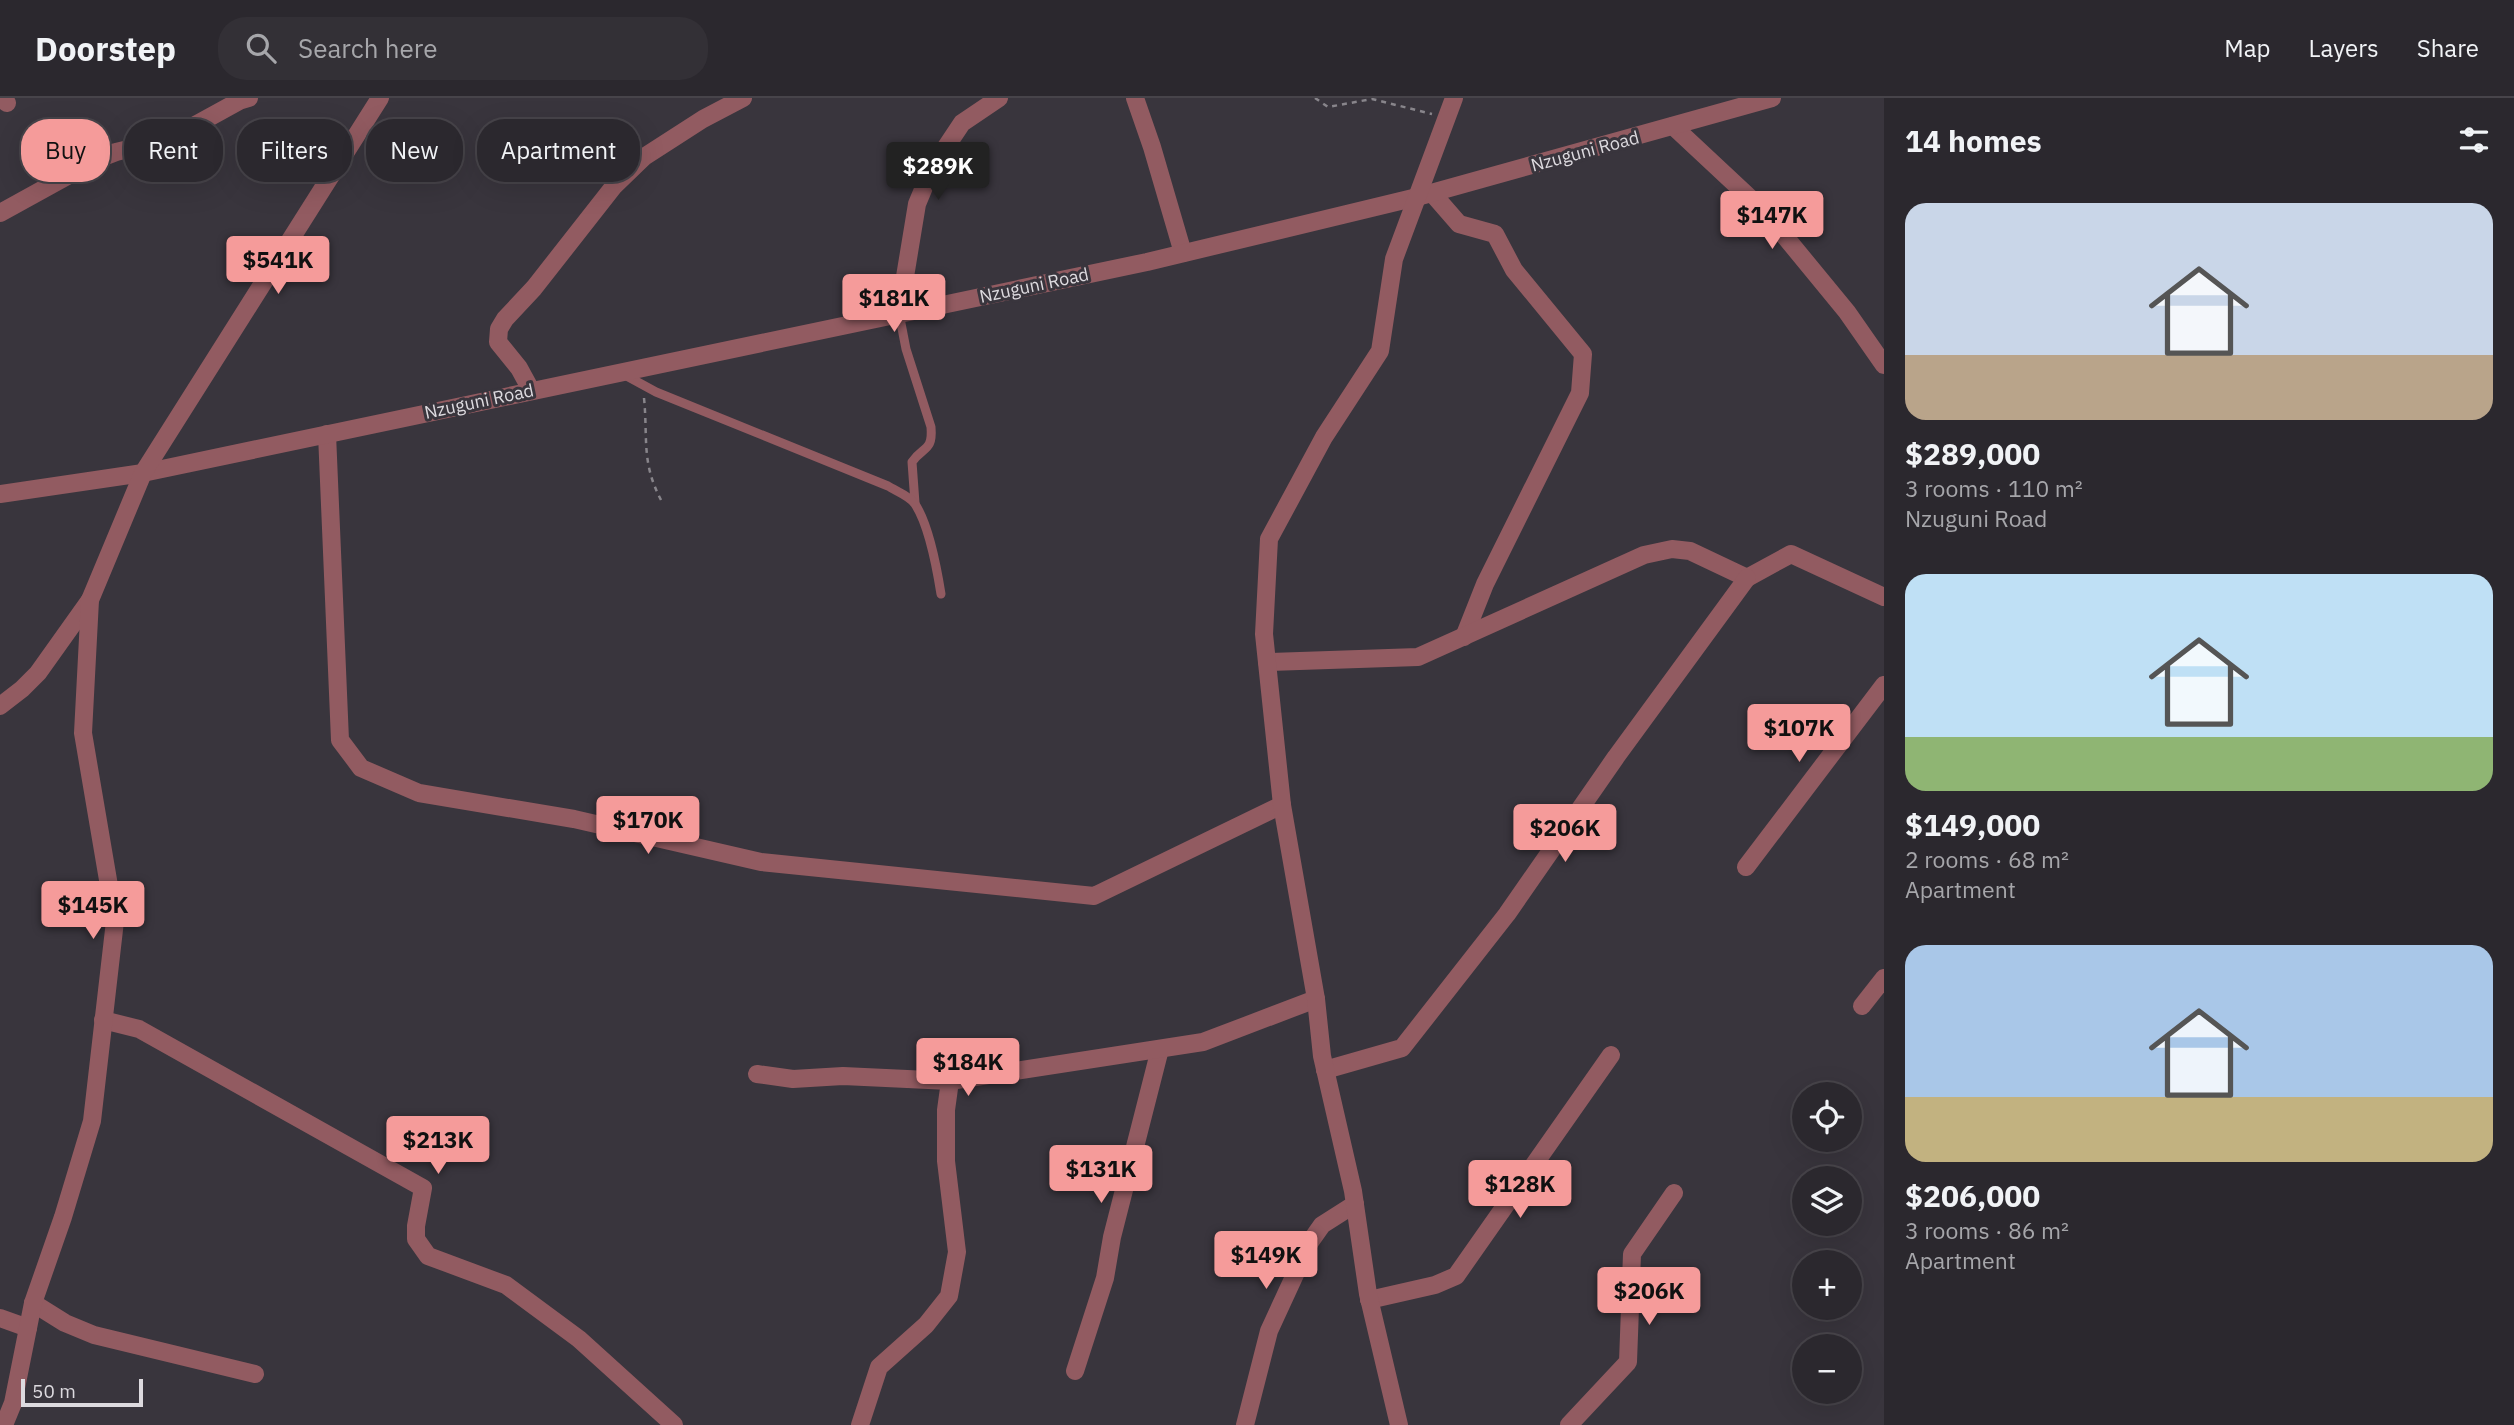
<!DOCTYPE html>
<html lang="en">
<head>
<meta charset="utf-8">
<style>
	body { margin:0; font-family:"IBM Plex Sans",sans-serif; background:#333036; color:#f1f3f6; height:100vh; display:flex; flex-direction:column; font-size:26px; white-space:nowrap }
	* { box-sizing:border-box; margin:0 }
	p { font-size:23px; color:#a6a6aa }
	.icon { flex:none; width:38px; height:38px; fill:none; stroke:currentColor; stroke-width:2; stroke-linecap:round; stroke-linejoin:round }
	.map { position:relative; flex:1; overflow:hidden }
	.side { display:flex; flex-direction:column; background:#2b282e; width:630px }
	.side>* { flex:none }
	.guide { position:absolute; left:21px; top:21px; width:665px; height:63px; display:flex; gap:14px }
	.controls { position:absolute; left:1792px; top:984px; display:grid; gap:14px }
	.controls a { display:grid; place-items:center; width:70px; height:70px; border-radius:50%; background:#2b282e; box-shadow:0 7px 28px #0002,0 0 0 2px #47444a; font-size:35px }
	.scale { position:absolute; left:21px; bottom:18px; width:122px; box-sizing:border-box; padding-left:7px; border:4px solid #dddadf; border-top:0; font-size:19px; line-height:24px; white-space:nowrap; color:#dddadf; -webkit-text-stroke:5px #39353d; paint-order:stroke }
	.price { position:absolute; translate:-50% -60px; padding:0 16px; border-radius:7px; background:#f59b9a; color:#111; font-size:23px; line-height:46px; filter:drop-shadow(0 2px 4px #0008) }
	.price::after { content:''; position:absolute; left:50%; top:42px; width:21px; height:16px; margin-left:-10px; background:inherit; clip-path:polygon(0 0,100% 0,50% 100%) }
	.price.selected { background:#222; color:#fff }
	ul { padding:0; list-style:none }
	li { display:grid; align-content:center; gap:14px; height:371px; padding:0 21px }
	li span { display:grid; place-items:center; height:217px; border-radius:21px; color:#555 }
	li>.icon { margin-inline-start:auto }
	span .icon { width:126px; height:126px; fill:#fffc; stroke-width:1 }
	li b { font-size:30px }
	h2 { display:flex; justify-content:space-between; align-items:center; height:84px; padding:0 21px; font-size:30px }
	.tag { padding:0 24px; border-radius:28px; background:#2b282e; box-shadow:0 7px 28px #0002,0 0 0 2px #47444a; font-size:24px; line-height:63px }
	.tag.selected { background:#f59b9a; color:#111 }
	header { display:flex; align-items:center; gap:42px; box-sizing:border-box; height:98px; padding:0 35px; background:#2b282e; border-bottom:2px solid #47444a }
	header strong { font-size:33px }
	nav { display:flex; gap:38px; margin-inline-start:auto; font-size:24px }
	.search { width:490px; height:63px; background:#333036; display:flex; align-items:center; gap:18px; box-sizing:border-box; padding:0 24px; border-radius:28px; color:#a6a6aa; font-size:26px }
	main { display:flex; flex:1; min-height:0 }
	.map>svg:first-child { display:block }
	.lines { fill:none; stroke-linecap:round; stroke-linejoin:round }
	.path { stroke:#88858b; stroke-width:2.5; stroke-dasharray:5 5; stroke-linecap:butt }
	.lane { stroke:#925b61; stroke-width:9 }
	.street { stroke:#925b61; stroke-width:18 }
	.labels { text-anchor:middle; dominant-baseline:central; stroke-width:6; stroke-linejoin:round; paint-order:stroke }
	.street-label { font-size:18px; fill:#dddadf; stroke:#39353d }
</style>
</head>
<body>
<header>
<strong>Doorstep</strong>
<div class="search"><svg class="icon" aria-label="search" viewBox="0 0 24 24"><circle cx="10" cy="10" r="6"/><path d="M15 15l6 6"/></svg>Search here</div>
<nav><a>Map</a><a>Layers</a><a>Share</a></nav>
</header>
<main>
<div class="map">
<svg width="1884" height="1327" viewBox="0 0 1884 1327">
	<rect width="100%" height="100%" fill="#39353d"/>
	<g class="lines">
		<g class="path">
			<path d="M1315,0l13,9 44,-8 60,15"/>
			<path d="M644,300c4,40 -3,64 17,102"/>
		</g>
		<g class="lane">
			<path d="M899,215l7,36 25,78c2,25 -8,19 -19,35l3,41"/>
			<path d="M623,276l33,18 232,94c8,5 22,10 27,18 14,21 22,65 26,90"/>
		</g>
		<g class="street">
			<path d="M1,0l6,5"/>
			<path d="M1135,0l17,49 31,106"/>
			<path d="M1673,28l91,85 83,101 37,53"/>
			<path d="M1432,95l27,31 36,10 19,36 69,84 -3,39 -95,191 -21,53"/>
			<path d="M0,115l98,-54 18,-7 54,-13 69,-38 10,-3"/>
			<path d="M899,215l18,-109 15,-36 30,-45 37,-25"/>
			<path d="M531,292l-12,-22 -21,-26 1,-13 6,-10 29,-31 80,-102 30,-29 59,-38 40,-21"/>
			<path d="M327,336l13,306 21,28 58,25 155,26 187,43 333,34 188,-91"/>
			<path d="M0,396l143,-21 1004,-211 270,-65 355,-99"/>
			<path d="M1267,564l151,-5 226,-102 28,-6 18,2 57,27 44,-24 93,43"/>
			<path d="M0,608l22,-17 16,-16 52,-73"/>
			<path d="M1746,769l138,-182"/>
			<path d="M1862,908l22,-28"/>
			<path d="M103,922l36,9 284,159 -7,38v13l12,17 78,29 73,54 95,86"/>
			<path d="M1325,972l77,-22 105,-134 109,-157 131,-179"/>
			<path d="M757,976l36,5 50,-3 107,5"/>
			<path d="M1369,1202l66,-15 21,-9 155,-221"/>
			<path d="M33,1205l32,20 29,12 161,39"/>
			<path d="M0,1220l28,10"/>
			<path d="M1075,1273l30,-93 7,-41 48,-188"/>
			<path d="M4,1327l9,-22 20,-100 30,-86 29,-96 23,-200 -32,-188 7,-133 53,-127 237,-375"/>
			<path d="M860,1327l19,-58 47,-42 23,-29 8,-44 -11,-91v-51l4,-29 253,-39 113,-43"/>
			<path d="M1245,1327l24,-94 41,-89 12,-17 33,-21"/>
			<path d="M1399,1327l-31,-131 -15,-103 -31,-135 -6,-57 -34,-194 -18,-171 5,-95 55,-102 56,-86 14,-92 60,-161"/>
			<path d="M1569,1327l59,-63 4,-108 42,-61"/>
		</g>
	</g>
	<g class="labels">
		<g class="street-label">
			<text transform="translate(1585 53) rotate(-15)">Nzuguni Road</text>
			<text transform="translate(1034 187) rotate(-12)">Nzuguni Road</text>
			<text transform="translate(479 303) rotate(-12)">Nzuguni Road</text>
		</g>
	</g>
</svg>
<div class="controls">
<a><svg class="icon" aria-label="locate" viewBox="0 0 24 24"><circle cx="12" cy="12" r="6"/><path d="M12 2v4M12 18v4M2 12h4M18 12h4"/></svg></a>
<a><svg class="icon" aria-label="layers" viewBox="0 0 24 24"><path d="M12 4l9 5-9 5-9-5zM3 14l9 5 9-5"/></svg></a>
<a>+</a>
<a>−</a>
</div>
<div class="scale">50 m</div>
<b class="price selected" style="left:938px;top:104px">$289K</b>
<b class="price" style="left:1772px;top:153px">$147K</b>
<b class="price" style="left:278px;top:198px">$541K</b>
<b class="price" style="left:894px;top:236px">$181K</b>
<b class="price" style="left:1799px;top:666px">$107K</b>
<b class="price" style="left:648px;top:758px">$170K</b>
<b class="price" style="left:1565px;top:766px">$206K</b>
<b class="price" style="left:93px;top:843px">$145K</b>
<b class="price" style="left:968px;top:1000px">$184K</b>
<b class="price" style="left:438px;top:1078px">$213K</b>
<b class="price" style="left:1101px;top:1107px">$131K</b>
<b class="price" style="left:1520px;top:1122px">$128K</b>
<b class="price" style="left:1266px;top:1193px">$149K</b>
<b class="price" style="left:1649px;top:1229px">$206K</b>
<div class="guide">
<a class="tag selected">Buy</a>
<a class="tag">Rent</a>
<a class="tag">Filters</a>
<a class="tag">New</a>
<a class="tag">Apartment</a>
</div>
</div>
<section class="side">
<h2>14 homes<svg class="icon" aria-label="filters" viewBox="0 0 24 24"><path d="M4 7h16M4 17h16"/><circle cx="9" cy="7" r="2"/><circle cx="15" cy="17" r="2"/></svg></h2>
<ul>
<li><span style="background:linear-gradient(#c9d6e8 70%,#b9a48a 0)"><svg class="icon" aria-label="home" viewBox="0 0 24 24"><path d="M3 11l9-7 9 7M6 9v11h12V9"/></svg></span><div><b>$289,000</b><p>3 rooms · 110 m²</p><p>Nzuguni Road</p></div></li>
<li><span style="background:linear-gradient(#bfe0f5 75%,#8fb573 0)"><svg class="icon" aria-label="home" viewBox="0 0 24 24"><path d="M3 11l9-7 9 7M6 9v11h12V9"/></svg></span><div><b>$149,000</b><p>2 rooms · 68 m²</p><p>Apartment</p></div></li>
<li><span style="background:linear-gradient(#a9c7e8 70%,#c2b280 0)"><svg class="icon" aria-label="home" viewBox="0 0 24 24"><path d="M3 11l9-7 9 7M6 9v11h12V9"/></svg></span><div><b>$206,000</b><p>3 rooms · 86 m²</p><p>Apartment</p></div></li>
</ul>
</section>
</main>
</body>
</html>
